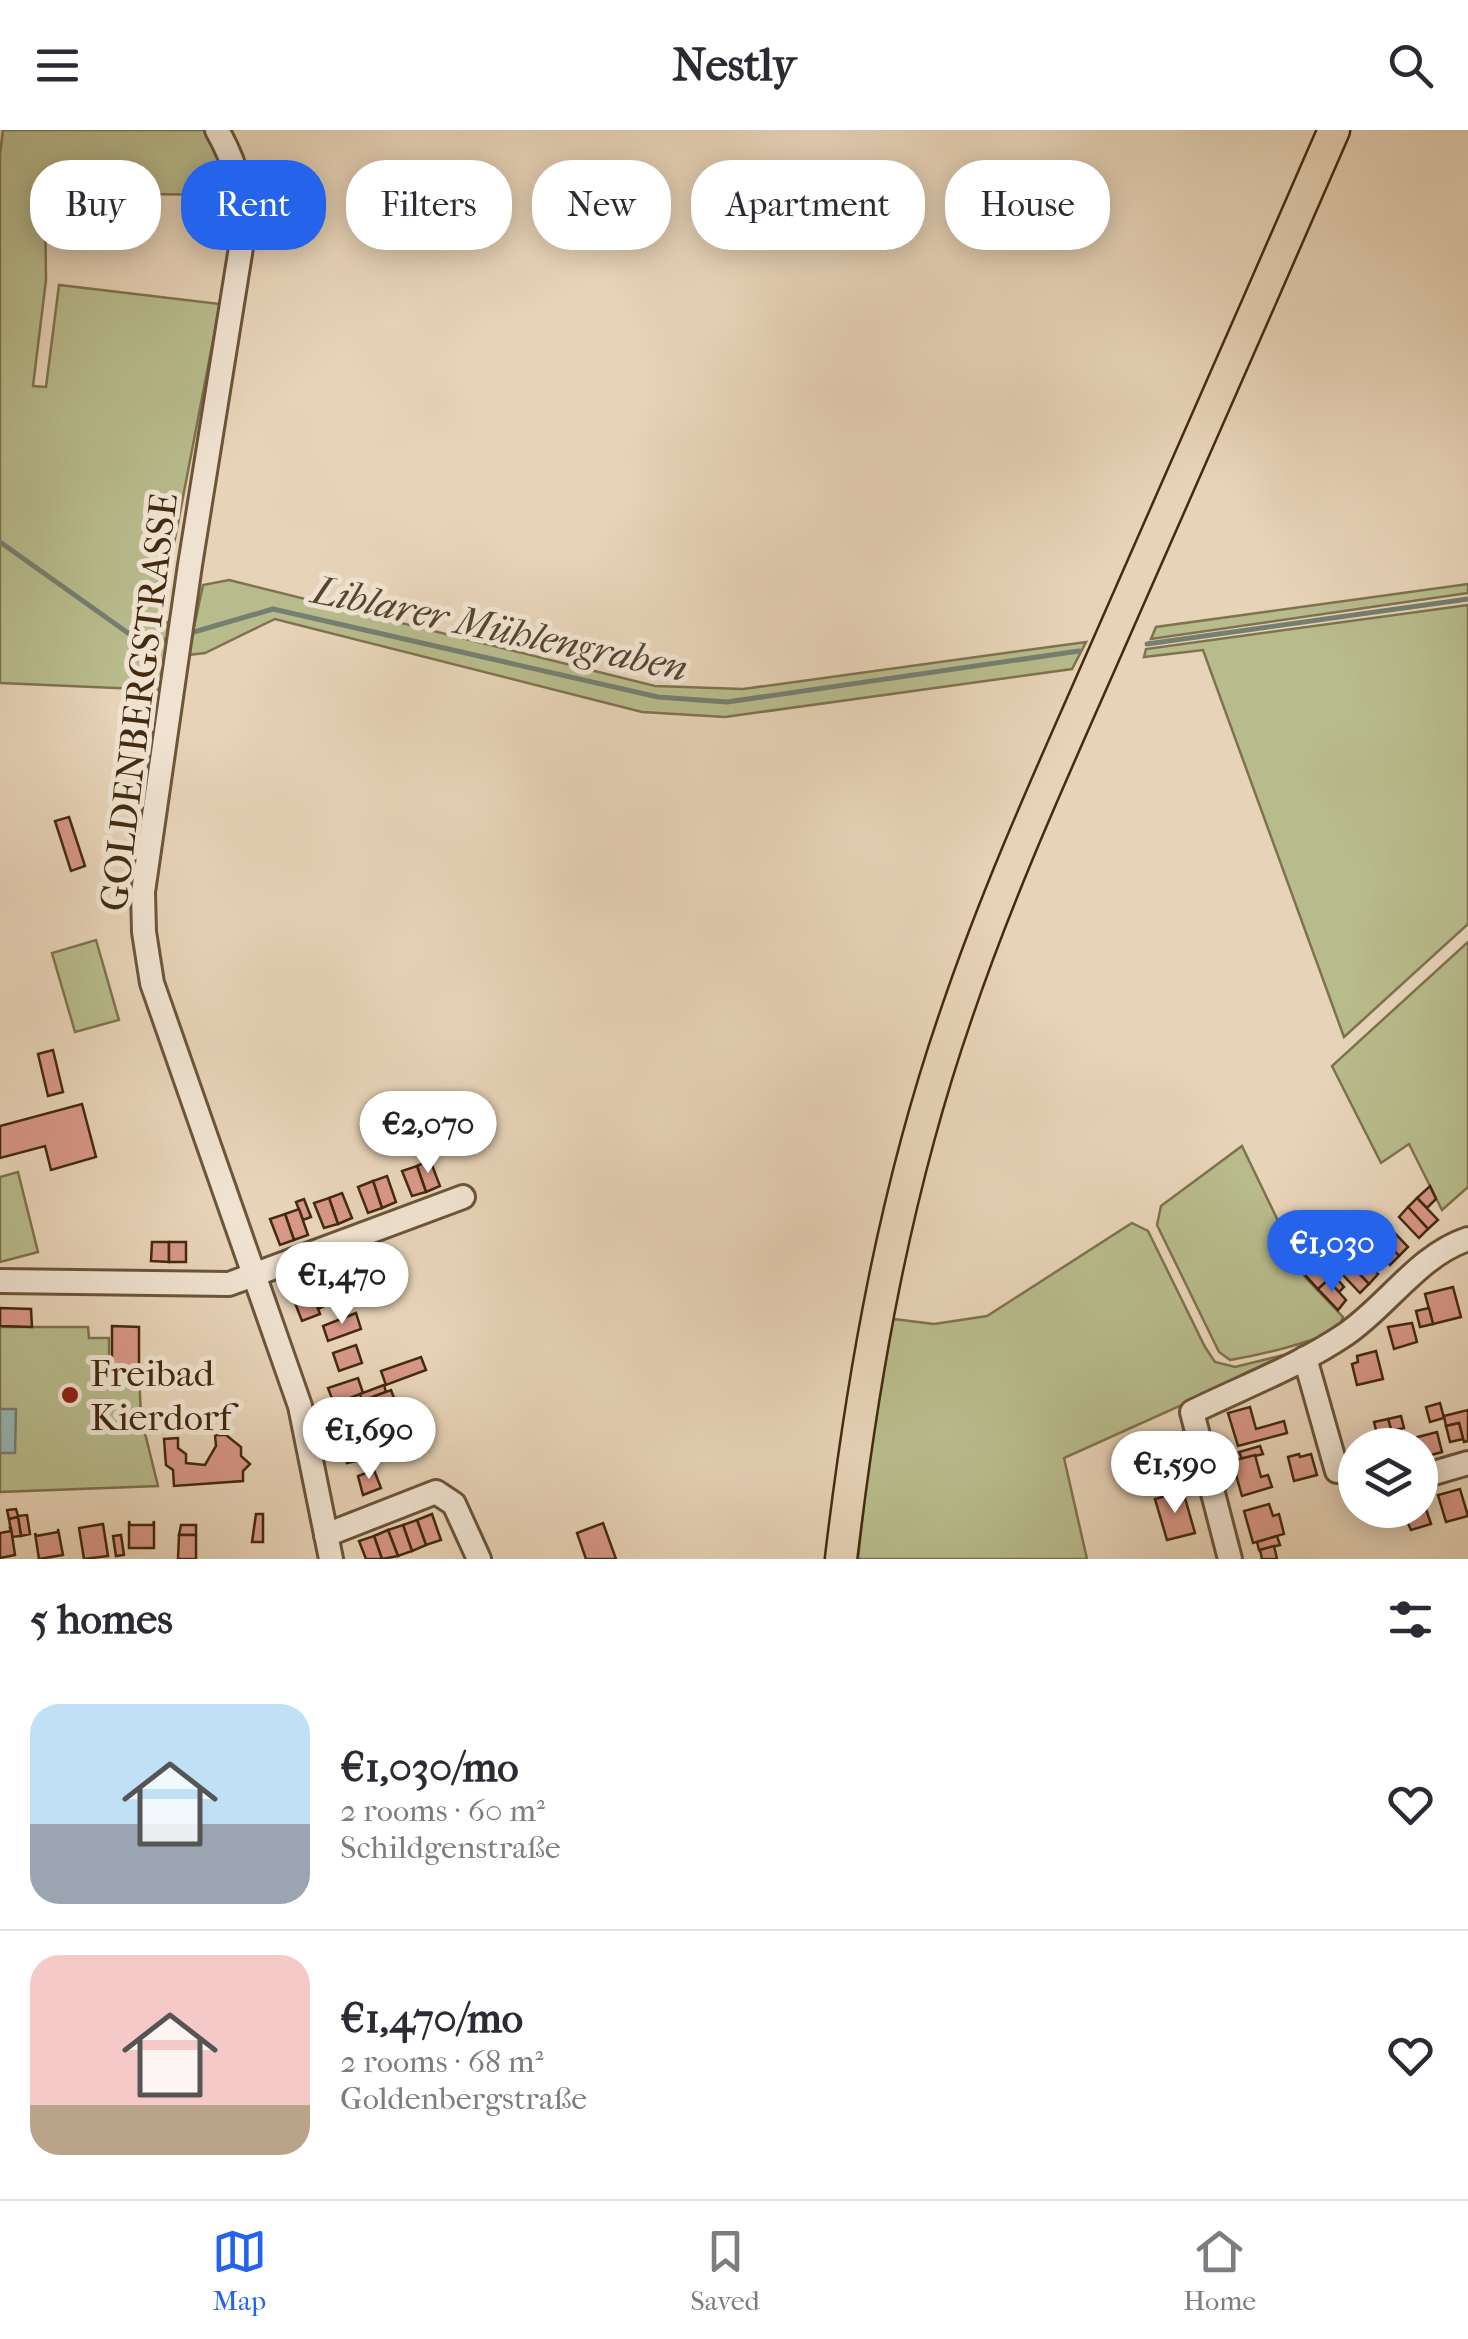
<!DOCTYPE html>
<html lang="en">
<head>
<meta charset="utf-8">
<style>
	body { margin:0; font-family:"IM FELL French Canon",serif; background:#f2f2f3; color:#2b2b33; height:100vh; display:flex; flex-direction:column; font-size:38px; white-space:nowrap }
	* { box-sizing:border-box; margin:0 }
	p { font-size:32px; color:#7c7c81 }
	.icon { flex:none; width:55px; height:55px; fill:none; stroke:currentColor; stroke-width:2; stroke-linecap:round; stroke-linejoin:round }
	.map { position:relative; height:1429px; overflow:hidden }
	.details { display:flex; flex-direction:column; background:#fff; flex:1 }
	.details>* { flex:none }
	.top-card { position:absolute; left:30px; top:30px; width:1410px; height:90px; display:flex; gap:20px }
	.tools { position:absolute; left:1338px; top:1298px; display:grid; gap:20px }
	.tools a { display:grid; place-items:center; width:100px; height:100px; border-radius:50%; background:#fff; box-shadow:0 5px 25px #0003; font-size:50px }
	.price { position:absolute; translate:-50% -85px; padding:0 22px; border-radius:35px; background:#fff; color:#222; font-size:32px; line-height:65px; filter:drop-shadow(0 2px 5px #0008) }
	.price::after { content:''; position:absolute; left:50%; top:60px; width:30px; height:22px; margin-left:-15px; background:inherit; clip-path:polygon(0 0,100% 0,50% 100%) }
	.price.selected { background:#2563eb; color:#fff }
	ul { padding:0; list-style:none }
	li { display:flex; align-items:center; gap:30px; height:250px; padding:0 30px }
	li+li { border-top:2px solid #e1e1e2 }
	li span { display:grid; place-items:center; flex:none; width:280px; height:200px; border-radius:30px; color:#555 }
	li>.icon { margin-inline-start:auto }
	span .icon { width:120px; height:120px; fill:#fffc; stroke-width:1 }
	li b { font-size:42px }
	h2 { display:flex; justify-content:space-between; align-items:center; height:120px; padding:0 30px; font-size:42px }
	.pill { padding:0 35px; border-radius:40px; background:#fff; box-shadow:0 5px 25px #0003; font-size:35px; line-height:90px }
	.pill.selected { background:#2563eb; color:#fff }
	header { display:flex; justify-content:space-between; align-items:center; height:130px; padding:0 30px; background:#fff; font-size:45px; font-weight:700 }
	.tabs { display:flex; justify-content:space-around; align-items:center; height:140px; border-top:2px solid #e1e1e2; background:#fff; font-size:28px; color:#7c7c81 }
	.tabs a { display:grid; justify-items:center; gap:5px }
	.tabs .selected { color:#2563eb }
	.map>svg:first-child { display:block }
	.green { fill:#b8bb8c; stroke:#7e734e; stroke-width:2.5 }
	.water { fill:#97b7b2; stroke:#757f71; stroke-width:2.5 }
	.lines { fill:none; stroke-linecap:round; stroke-linejoin:round }
	.stream { stroke:#757f71; stroke-width:5 }
	.building { fill:#d89787; stroke:#432b0f; stroke-width:2.5 }
	.minor-casing { stroke:#6c5539; stroke-width:28 }
	.major-casing { stroke:#432b0f; stroke-width:35 }
	.minor { stroke:#efe2d0; stroke-width:22 }
	.major { stroke:#e7d3b7; stroke-width:30 }
	.poi-dot { fill:#8f2418; stroke:#efe2d0; stroke-width:4 }
	.labels { text-anchor:middle; dominant-baseline:central; stroke-width:10; stroke-linejoin:round; paint-order:stroke }
	.street-label { font-size:38px; fill:#432b0f; stroke:#efe2d0 }
	.poi-label { font-size:38px; fill:#432b0f; stroke:#efe2d0; text-anchor:start }
	.water-label { font-size:40px; font-style:italic; fill:#544730; stroke:#efe2d0 }
</style>
</head>
<body>
<header><svg class="icon" aria-label="menu" viewBox="0 0 24 24"><path d="M4 6h16M4 12h16M4 18h16"/></svg>Nestly<svg class="icon" aria-label="search" viewBox="0 0 24 24"><circle cx="10" cy="10" r="6"/><path d="M15 15l6 6"/></svg></header>
<div class="map">
<svg width="1468" height="1429" viewBox="0 0 1468 1429">
	<rect width="100%" height="100%" fill="#e7d3b7"/>
	<filter id="stains"><feTurbulence type="fractalNoise" baseFrequency=".002" numOctaves="4"/><feColorMatrix values="0 0 0 0 .2 0 0 0 0 .09 0 0 0 0 .02 0 0 0 .5 -.17"/></filter>
	<radialGradient id="worn" r=".72"><stop offset=".6" stop-color="#630" stop-opacity="0"/><stop offset="1" stop-color="#630" stop-opacity=".3"/></radialGradient>
	<g class="green">
		<path d="M3,0h202l11,18 13,47 -184,-2 1,87 -13,106 13,1 13,-102 161,19 -60,313 8,6 -6,67 -162,-7v-529z"/>
		<path d="M229,450l426,106 88,3 343,-47 -14,27 -347,48 -83,-5 -367,-93 -70,34 -17,2 15,-70z"/>
		<path d="M1468,454v9l-317,46 5,-12z"/>
		<path d="M1468,475v319l-124,113 -141,-387 -59,7 2,-8z"/>
		<path d="M96,810l23,80 -44,12 -23,-79z"/>
		<path d="M1468,812v245l-26,23 -33,-66 -28,19 -49,-97z"/>
		<path d="M1242,1016l63,131 38,40 -5,13c-29,13 -77,25 -108,30l-11,-8 -62,-127 4,-19z"/>
		<path d="M18,1042l20,80 -38,10v-85z"/>
		<path d="M1132,1093l16,8 57,116 10,15 20,5 69,-17 -240,108 23,101h-229l11,-101 24,-139 41,5 53,-8z"/>
		<path d="M0,1197h88l1,11h20v36l30,-1 2,44 17,69 -158,6z"/>
	</g>
	<path class="water" d="M0,1279h16l-1,44h-15z"/>
	<g class="lines">
		<g class="stream">
			<path d="M0,412l128,91 33,8 11,-3"/>
			<path d="M187,504l86,-25 385,88 69,5 352,-51"/>
			<path d="M1147,514l321,-45"/>
		</g>
	</g>
	<g class="building">
		<path d="M69,687l16,49 -14,5 -16,-50z"/>
		<path d="M53,920l10,42 -15,4 -10,-42z"/>
		<path d="M82,974l14,53 -45,13 -6,-24 -45,12v-32z"/>
		<path d="M430,1030l10,26 -14,6 -9,-26z"/>
		<path d="M417,1036l9,26 -14,4 -10,-25z"/>
		<path d="M387,1046l9,26 -14,6 -9,-27z"/>
		<path d="M373,1051l9,27 -14,5 -10,-26z"/>
		<path d="M1430,1056l6,13 -9,9 -10,-10z"/>
		<path d="M342,1063l10,25 -14,6 -9,-26z"/>
		<path d="M329,1068l9,26 -14,4 -10,-25z"/>
		<path d="M1417,1068l21,22 -10,9 -20,-22z"/>
		<path d="M304,1069l7,18 -8,3 -7,-18z"/>
		<path d="M1408,1077l20,22 -9,9 -20,-21z"/>
		<path d="M299,1079l9,26 -14,5 -9,-26z"/>
		<path d="M285,1084l9,26 -14,5 -10,-26z"/>
		<path d="M1389,1097l19,20 -9,9 -20,-21z"/>
		<path d="M1379,1105l20,21 -9,9 -20,-20z"/>
		<path d="M152,1112h17v20l-18,-1z"/>
		<rect x="169" y="1112" width="17" height="20"/>
		<path d="M1360,1125l18,19 -9,10 -20,-21z"/>
		<path d="M1318,1127l26,30 -5,5 -11,-12 -10,9 -12,-13 -2,-5z"/>
		<path d="M1349,1133l20,21 -9,9 -19,-20z"/>
		<path d="M308,1142l5,12 -8,3 4,10 -13,6 -10,-22z"/>
		<path d="M1328,1150l18,20 -8,10 -20,-21z"/>
		<path d="M335,1152l7,16 -24,11 -5,-13 -4,1 -1,-3z"/>
		<path d="M1453,1157l8,30 -28,7 -8,-30z"/>
		<path d="M313,1166l7,18 -18,7 -7,-18z"/>
		<path d="M0,1178l31,1 1,18 -32,-1z"/>
		<path d="M1429,1178l4,16 -13,3 -4,-16z"/>
		<path d="M356,1183l5,16 -33,12 -5,-15z"/>
		<path d="M1412,1193l5,19 -23,7 -6,-22z"/>
		<path d="M112,1196l27,1v41h-27z"/>
		<path d="M356,1215l6,18 -23,8 -6,-18z"/>
		<path d="M1376,1221l7,28 -26,6 -5,-21 6,-2 -1,-6z"/>
		<path d="M421,1227l5,13 -40,15 -5,-14z"/>
		<path d="M358,1248l5,15 -29,11 -6,-16z"/>
		<path d="M384,1255l2,7 -24,9 -2,-7z"/>
		<path d="M391,1260l6,16 -7,2 -3,-8 -9,3 -3,-7z"/>
		<path d="M376,1273l6,17 -34,12 -6,-16z"/>
		<path d="M1440,1273l4,15 -14,4 -4,-15z"/>
		<path d="M1250,1277l6,22 28,-8 3,12 -49,13 -10,-33z"/>
		<path d="M1468,1280v31l-4,1 -5,-19 -13,3 -2,-10z"/>
		<path d="M1401,1286l3,12 -13,3 -3,-12z"/>
		<path d="M1388,1289l8,26h-36l-1,-6 18,-5 -3,-12z"/>
		<path d="M1459,1293l4,16 -13,3 -4,-16z"/>
		<path d="M1437,1302l5,20 -22,6v-13h-4l-2,-7z"/>
		<path d="M381,1304l5,16 -20,6 -4,-15z"/>
		<path d="M215,1305h11l15,12v9l9,8 -7,7v10l-69,5 -1,-16 -7,-5 -2,-26 14,-1v10l8,6v9l19,2 11,-19z"/>
		<path d="M363,1313l3,16 -19,4 -3,-16z"/>
		<path d="M1260,1316l3,8 -21,5 -3,-7z"/>
		<path d="M1299,1324l1,3 11,-3 6,21 -23,6 -6,-24z"/>
		<path d="M1255,1325l6,22 7,-2 4,12 -30,9 -10,-35z"/>
		<path d="M374,1340l7,18 -18,7 -5,-19z"/>
		<path d="M1460,1359l8,27 -22,6 -8,-27z"/>
		<path d="M1183,1361l12,42 -28,7 -12,-41z"/>
		<path d="M1423,1370l8,24 -20,6 -9,-20h18v-9z"/>
		<path d="M1269,1374l4,12 6,-2 5,20 -31,9 -9,-32z"/>
		<path d="M16,1379l2,7 9,-1 3,19 -9,2 -3,-19 -9,2 -2,-9z"/>
		<path d="M256,1384h7v28h-11z"/>
		<path d="M432,1384l9,26 -15,5 -9,-25z"/>
		<path d="M18,1387l3,19 -9,1 -3,-18z"/>
		<path d="M417,1390l9,25 -14,6 -9,-26z"/>
		<path d="M129,1391l1,4h23l1,-4v27h-25z"/>
		<path d="M603,1393l13,36h-30l-9,-26z"/>
		<path d="M103,1394l5,32 -24,3 -5,-31z"/>
		<path d="M181,1395h15v10h-17z"/>
		<path d="M403,1395l9,26 -14,5 -10,-26z"/>
		<path d="M10,1398h1l4,27 -15,3v-25l11,-2z"/>
		<path d="M58,1399l5,26 -24,4 -4,-26 1,3 22,-4z"/>
		<path d="M388,1400l10,26 -16,3 -8,-23z"/>
		<path d="M121,1405l3,20 -8,1 -3,-20z"/>
		<path d="M179,1405h17v24h-18z"/>
		<path d="M374,1406l8,23h-16l-7,-18z"/>
		<path d="M1277,1406l3,9 -21,5 -2,-8z"/>
		<path d="M1274,1416l3,13h-15l-2,-9z"/>
	</g>
	<g class="lines">
		<g class="minor-casing">
			<g id="minor">
				<path d="M217,0c21,37 26,63 26,105l-53,330 -47,327 1,40 8,51 148,423 31,153"/>
				<path d="M0,1151l229,3 234,-87"/>
				<path d="M1305,1228l32,113"/>
				<path d="M1420,1347l48,-14"/>
				<path d="M326,1405l110,-43 18,12 25,55"/>
				<path d="M1230,1429l-38,-147c51,-25 107,-46 154,-78 42,-29 73,-79 122,-95"/>
			</g>
		</g>
		<g class="major-casing">
			<path id="major" d="M841,1429c22,-185 54,-368 115,-544 45,-133 104,-260 160,-388 73,-166 146,-331 218,-497"/>
		</g>
		<use href="#minor" class="minor"/>
		<use href="#major" class="major"/>
	</g>
	<circle class="poi-dot" cx="70" cy="1265" r="10"/>
	<g class="labels">
		<g class="street-label">
			<text transform="translate(139 572) rotate(-83)">GOLDENBERGSTRASSE</text>
		</g>
		<g class="poi-label">
			<text x="90" y="1243">Freibad<tspan x="90" dy="44">Kierdorf</tspan></text>
		</g>
		<g class="water-label">
			<text transform="translate(500 499) rotate(12)">Liblarer Mühlengraben</text>
		</g>
	</g>
	<rect width="100%" height="100%" filter="url(#stains)"/>
	<rect width="100%" height="100%" fill="url(#worn)"/>
</svg>
<div class="tools">
<a><svg class="icon" aria-label="layers" viewBox="0 0 24 24"><path d="M12 4l9 5-9 5-9-5zM3 14l9 5 9-5"/></svg></a>
</div>
<b class="price" style="left:428px;top:1046px">€2,070</b>
<b class="price selected" style="left:1332px;top:1165px">€1,030</b>
<b class="price" style="left:342px;top:1197px">€1,470</b>
<b class="price" style="left:369px;top:1352px">€1,690</b>
<b class="price" style="left:1175px;top:1386px">€1,590</b>
<div class="top-card">
<a class="pill">Buy</a>
<a class="pill selected">Rent</a>
<a class="pill">Filters</a>
<a class="pill">New</a>
<a class="pill">Apartment</a>
<a class="pill">House</a>
</div>
</div>
<section class="details">
<h2>5 homes<svg class="icon" aria-label="filters" viewBox="0 0 24 24"><path d="M4 7h16M4 17h16"/><circle cx="9" cy="7" r="2"/><circle cx="15" cy="17" r="2"/></svg></h2>
<ul>
<li><span style="background:linear-gradient(#bfe0f5 60%,#9aa5b1 0)"><svg class="icon" aria-label="home" viewBox="0 0 24 24"><path d="M3 11l9-7 9 7M6 9v11h12V9"/></svg></span><div><b>€1,030/mo</b><p>2 rooms · 60 m²</p><p>Schildgenstraße</p></div><svg class="icon" aria-label="heart" viewBox="0 0 24 24"><path d="M12 20l-8-8c-3-5 5-10 8-4 3-6 11-1 8 4z"/></svg></li>
<li><span style="background:linear-gradient(#f6c9c9 75%,#b9a48a 0)"><svg class="icon" aria-label="home" viewBox="0 0 24 24"><path d="M3 11l9-7 9 7M6 9v11h12V9"/></svg></span><div><b>€1,470/mo</b><p>2 rooms · 68 m²</p><p>Goldenbergstraße</p></div><svg class="icon" aria-label="heart" viewBox="0 0 24 24"><path d="M12 20l-8-8c-3-5 5-10 8-4 3-6 11-1 8 4z"/></svg></li>
</ul>
</section>
<nav class="tabs">
<a class="selected"><svg class="icon" aria-label="map" viewBox="0 0 24 24"><path d="M3 6l6-2 6 2 6-2v14l-6 2-6-2-6 2zM9 4v14M15 6v14"/></svg>Map</a>
<a><svg class="icon" aria-label="saved" viewBox="0 0 24 24"><path d="M7 4h10v16l-5-4-5 4z"/></svg>Saved</a>
<a><svg class="icon" aria-label="home" viewBox="0 0 24 24"><path d="M3 11l9-7 9 7M6 9v11h12V9"/></svg>Home</a>
</nav>
</body>
</html>
